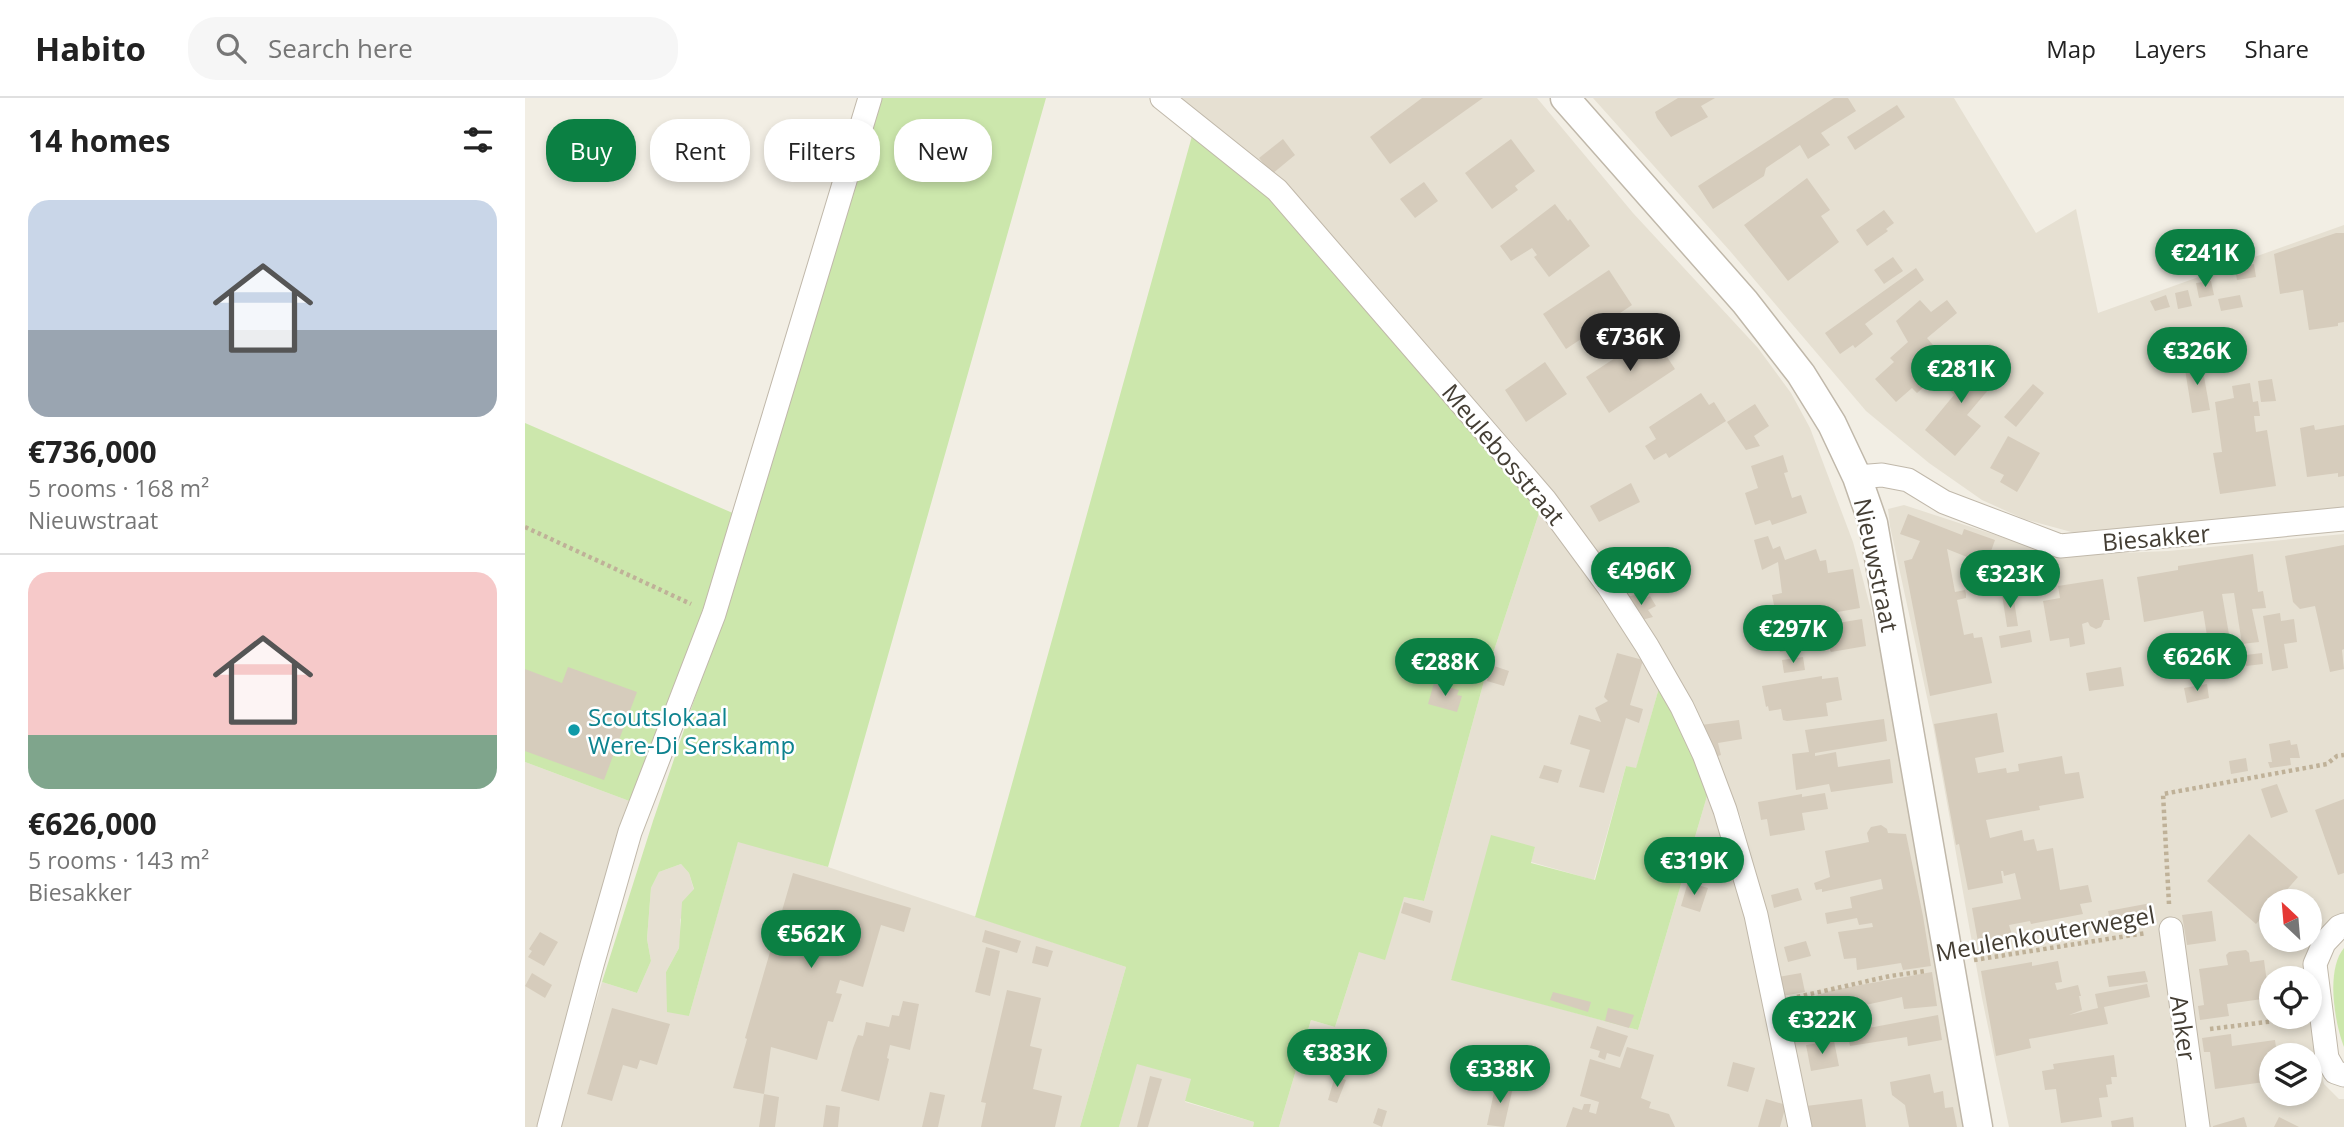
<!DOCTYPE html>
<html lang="en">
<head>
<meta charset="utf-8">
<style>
	body { margin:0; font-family:"Open Sans",sans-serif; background:#f6f6f6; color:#222; height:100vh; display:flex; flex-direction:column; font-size:26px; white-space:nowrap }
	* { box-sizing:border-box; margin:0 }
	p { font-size:23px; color:#767676 }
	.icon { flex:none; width:38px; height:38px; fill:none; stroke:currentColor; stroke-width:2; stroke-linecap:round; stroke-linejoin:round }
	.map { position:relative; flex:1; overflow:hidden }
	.sheet { display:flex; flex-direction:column; background:#fff; width:525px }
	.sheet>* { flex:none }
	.banner { position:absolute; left:21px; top:21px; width:665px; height:63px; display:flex; gap:14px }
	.needle { width:46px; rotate:334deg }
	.buttons { position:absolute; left:1734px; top:791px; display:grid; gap:14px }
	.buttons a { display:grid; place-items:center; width:63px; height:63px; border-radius:50%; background:#fff; box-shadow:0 4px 10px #0003; font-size:35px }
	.price { position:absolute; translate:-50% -60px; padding:0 16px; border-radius:24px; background:#0b8043; color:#fff; font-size:23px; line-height:46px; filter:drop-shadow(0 2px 4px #0008) }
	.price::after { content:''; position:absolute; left:50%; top:42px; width:21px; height:16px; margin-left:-10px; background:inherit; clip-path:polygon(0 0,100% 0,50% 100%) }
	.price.active { background:#222; color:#fff }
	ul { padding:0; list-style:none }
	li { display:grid; align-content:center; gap:14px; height:371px; padding:0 28px }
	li+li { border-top:2px solid #e0e0e0 }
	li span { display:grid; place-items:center; height:217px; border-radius:21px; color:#555 }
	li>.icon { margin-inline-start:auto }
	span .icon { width:126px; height:126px; fill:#fffc; stroke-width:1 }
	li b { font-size:30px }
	h2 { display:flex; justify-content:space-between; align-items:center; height:84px; padding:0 28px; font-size:30px }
	.chip { padding:0 24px; border-radius:28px; background:#fff; box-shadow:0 4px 10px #0003; font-size:24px; line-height:63px }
	.chip.active { background:#0b8043; color:#fff }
	header { display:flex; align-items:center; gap:42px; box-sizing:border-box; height:98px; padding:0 35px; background:#fff; border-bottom:2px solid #e0e0e0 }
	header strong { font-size:33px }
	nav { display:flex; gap:38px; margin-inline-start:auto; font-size:24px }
	.search { width:490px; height:63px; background:#f6f6f6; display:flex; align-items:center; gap:18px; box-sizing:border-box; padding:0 24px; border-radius:28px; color:#767676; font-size:26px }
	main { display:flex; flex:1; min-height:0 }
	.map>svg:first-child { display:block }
	.residential { fill:#e6e0d2; fill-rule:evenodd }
	.green { fill:#cce7ac }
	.building { fill:#d6ccbc }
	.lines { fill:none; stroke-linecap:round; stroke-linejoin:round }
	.minor-casing { stroke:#c0b8aa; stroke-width:25 }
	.tertiary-casing { stroke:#c0b8aa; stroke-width:31 }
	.path { stroke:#bfb198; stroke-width:4.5; stroke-dasharray:3.5 3.5; stroke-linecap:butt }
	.minor { stroke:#fff; stroke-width:23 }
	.tertiary { stroke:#fff; stroke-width:28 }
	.culture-dot { fill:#0f9aa8; stroke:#fff; stroke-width:2.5 }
	.labels { text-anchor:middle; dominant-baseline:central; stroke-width:5; stroke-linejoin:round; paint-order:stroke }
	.street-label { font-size:24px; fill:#443e34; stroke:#fff }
	.culture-label { font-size:24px; fill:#0d838f; stroke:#fff; text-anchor:start }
</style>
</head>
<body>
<header>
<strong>Habito</strong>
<div class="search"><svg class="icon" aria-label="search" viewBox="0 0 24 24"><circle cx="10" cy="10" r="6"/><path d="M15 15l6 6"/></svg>Search here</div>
<nav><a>Map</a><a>Layers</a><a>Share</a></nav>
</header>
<main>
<section class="sheet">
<h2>14 homes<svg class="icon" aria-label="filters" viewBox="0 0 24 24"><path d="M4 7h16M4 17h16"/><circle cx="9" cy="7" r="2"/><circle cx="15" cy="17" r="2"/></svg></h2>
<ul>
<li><span style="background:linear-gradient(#c9d6e8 60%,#9aa5b1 0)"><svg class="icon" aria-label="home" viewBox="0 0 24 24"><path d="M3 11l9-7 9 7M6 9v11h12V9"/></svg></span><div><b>€736,000</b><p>5 rooms · 168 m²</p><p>Nieuwstraat</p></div></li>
<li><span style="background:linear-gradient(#f6c9c9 75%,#7fa58c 0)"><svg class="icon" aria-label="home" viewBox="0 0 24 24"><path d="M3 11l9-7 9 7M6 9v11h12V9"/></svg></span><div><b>€626,000</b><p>5 rooms · 143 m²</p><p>Biesakker</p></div></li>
</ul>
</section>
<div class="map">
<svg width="1819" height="1029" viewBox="0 0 1819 1029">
	<rect width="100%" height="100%" fill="#f2eee4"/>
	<g class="residential">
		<path d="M655,0h357l96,115 125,135 33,45 19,35 43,114 26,98 27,138 59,349h-158l-40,-202 -26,-107 -22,-53 -144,-243 -59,-75 -193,-220z"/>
		<path d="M1068,0h361l82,135 40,-24 22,104 246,-88v282l-154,17 -115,9 -51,-14 -42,-19 -53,-37 -63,-52 -136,-160z"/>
		<path d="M1379,407l113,37 59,13 92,-4 176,-17v380l-23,17 -13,18 -3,29h-34v39h39l3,24 11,43 15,15h5v28h-335l-27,-129 -49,-273 -43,-199 -2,-17zM1746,803h39v39h-39zM1746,957h39v39h-39z"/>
		<path d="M1016,409l67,95 51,86 -23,81 -10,-3 -32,114 -63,-18 4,-15 -84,132 187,51 72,-244 38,129 47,212h-516l32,-107 24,7 24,-75 45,-55 20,4 60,-220z"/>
		<path d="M0,664l107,40 -93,325h-14z"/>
		<path d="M213,743l90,26 298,100 -46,160h-523l45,-145 35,11 14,-32 -4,-22 4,-51 8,-16 22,-8 8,9 5,17 -14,30 1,15 -2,13 -13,24 23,44z"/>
		<path d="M611,965l56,16 -7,23 69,20 -1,5h-134z"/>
	</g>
	<g class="green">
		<path d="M355,0h166l-218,769 -90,-25 -49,174 -22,-4 -1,-40 13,-24 3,-46 12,-13 -5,-16 -8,-9 -22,8 -8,16 -4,51 4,22 -14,32 -35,-11 51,-161 82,-241z"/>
		<path d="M667,38l88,70 261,301 -57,174 -60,220 -20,-4 -19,63 -26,-8 -24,75 -24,-7 -32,107h-26l1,-5 -69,-21 6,-22 -54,-15 -18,63h-39l46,-160 -151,-50z"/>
		<path d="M0,325l210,91 -34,113 -69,175 -107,-40z"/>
		<path d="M1134,590l51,98 -72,244 -187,-50 40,-145 44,12 -4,16 64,17 31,-114 10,2z"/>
		<path d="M1819,850v99c-10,-26 -18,-78 0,-99z"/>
	</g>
	<g class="building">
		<path d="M897,0h61l-93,66 -20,-27z"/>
		<path d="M1153,0h37l-14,8 7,11 -37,20 -14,-19 -2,-6z"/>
		<path d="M1309,0h14l8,13 -35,22 9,12 -22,14 -8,-14 -34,23 -2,8 -51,33 -15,-23z"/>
		<path d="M1372,7l8,12 -50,33 -8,-13z"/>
		<path d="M758,41l12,16 -23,19 -13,-16z"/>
		<path d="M986,41l24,32 -20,15 3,4 -26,19 -27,-36z"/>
		<path d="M1282,80l23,32 -9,6 18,26 -51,39 -44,-56z"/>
		<path d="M899,84l14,19 -23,17 -15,-19z"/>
		<path d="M1030,106l13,17 2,-2 20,27 -41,31 -15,-20 3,-2 -5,-7 -21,13 -11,-15z"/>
		<path d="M1359,112l10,13 -8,6 2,2 -21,15 -11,-16z"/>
		<path d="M1811,135h8v89l-6,1v3l-29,4 -6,-40 -23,4 -6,-40z"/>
		<path d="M1368,159l10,14 -19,13 -10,-14z"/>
		<path d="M1729,166l2,13 -19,3 -2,-12z"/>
		<path d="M1391,170l8,12 -59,44 8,10 -18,14 -2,-3 -13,9 -15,-21z"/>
		<path d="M1084,172l23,35 -66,44 -23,-35z"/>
		<path d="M1686,183l3,14 -15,3 -3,-15z"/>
		<path d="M1663,192l4,16 -14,3 -3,-16z"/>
		<path d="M1641,197l4,12 -15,4 -5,-10z"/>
		<path d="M1715,197l3,12 -22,4 -3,-12z"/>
		<path d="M1395,202l11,12 16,-12 10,13 -30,25 22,26 -32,29 -5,-5 -16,14 -21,-23 19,-17 -4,-4 18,-16 -12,-21z"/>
		<path d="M1127,236l23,35 -66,44 -23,-36z"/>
		<path d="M1465,246l7,7 -11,9 3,3 -13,15 13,11 -22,26 14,11 -26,30 -30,-26 29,-35 -10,-11z"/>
		<path d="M1676,262l9,50 -18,3 -8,-50z"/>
		<path d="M1020,264l22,32 -41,28 -21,-32z"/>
		<path d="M1747,281l4,22 -15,1 -3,-21z"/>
		<path d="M1725,285l3,19 5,-1 2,15h-6l2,16 11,-2 9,56 -56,8 -7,-41 9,-1 -7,-50 19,-4 -2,-12z"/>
		<path d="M1508,286l11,9 -28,34 -12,-10z"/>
		<path d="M1176,295l8,12 5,-3 12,19 -57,37 -3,-5 -12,7 -9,-14 11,-7 -7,-12z"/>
		<path d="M1230,306l14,22 -15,10 6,10 -14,4 -19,-28z"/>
		<path d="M1789,327l1,5 29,-5v51l-6,1v-4l-31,4 -7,-49z"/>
		<path d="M1483,338l32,17 -23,39 -17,-10 4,-7 -14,-7z"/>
		<path d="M1258,357l5,17 -4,1 8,25 9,-3 6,18 -35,12 -2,-5 -15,5 -10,-32 13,-5 -7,-22z"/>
		<path d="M1106,385l9,19 -41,20 -9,-16z"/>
		<path d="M1383,416l54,21 2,-6 31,11 -5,14 8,3 5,30 -3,1v-8l-35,-13 2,-10 -20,-8 8,43 10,-2 1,4v4l-9,2 7,35 9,-2 1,5 8,-1 10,46 -62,13 -26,-135 8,-2 8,-18 -20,-7z"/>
		<path d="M1243,438l5,13 7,-3 5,14 31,-11 4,12 6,-1 2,13 25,-4 7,39 -50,9 -1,-8 -33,6 -4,-20 10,-2 -4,-31 -16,8 -8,-30z"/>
		<path d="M1819,447v104l-2,1 2,19 -14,3 -15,-66 -15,3 -7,-7 -8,-46z"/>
		<path d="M1728,456l5,38 5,-1 3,17 -14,1 7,33 -17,2 -8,-51 -12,1 13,75 -22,4 -10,-62 -59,11 -7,-45 41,-7v-4z"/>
		<path d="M1152,467l5,15 -39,13 -5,-16z"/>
		<path d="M1578,481l7,41h-6l-3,7 -5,2 -6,-3 -2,-4 -6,2 3,20 -15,3 -1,-9 -19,3 -7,-40 17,-3 -2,-12z"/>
		<path d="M1113,496l4,6 8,-4 6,10 -8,4 5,7 -15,4 -14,-23z"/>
		<path d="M1488,496l5,32 -11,1 -5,-32z"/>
		<path d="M1755,515l1,8 13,-2 3,23 -13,2 4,24 -16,3 -9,-55z"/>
		<path d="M1337,521l4,27 -35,6 -2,-4 -19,3v-4l-30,5 -4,-19z"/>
		<path d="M1505,532l2,12 -31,6 -2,-12z"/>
		<path d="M1092,555l26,7 -13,45 13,4 -4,14 -13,-5 -22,75 -25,-6 11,-37 -20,-6 9,-29 22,7 -6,-14 13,-7 -4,-4z"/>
		<path d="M1737,555l1,11 -17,2v-11z"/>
		<path d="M1278,559l2,13 -21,3 -2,-13z"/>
		<path d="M966,567l18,6 -5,15 -17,-5z"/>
		<path d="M43,569l69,25 -33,88 -79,-29v-82l37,14z"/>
		<path d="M1596,569l3,19 -35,5 -3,-18z"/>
		<path d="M1297,578v3l16,-2 4,23 -16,3 2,13 -41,5 -4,-1 -2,-11 -12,2 -1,-5 -2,1 -4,-21z"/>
		<path d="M909,585l25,7 -2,5 5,1 -5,16 -29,-8z"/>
		<path d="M1682,586l2,14 -22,5 -3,-15z"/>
		<path d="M1472,615l7,39 -29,6 3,15 28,-5 1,5 12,-2 -1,-7 44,-8 3,18 14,-2 5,26 -45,8 1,4 -54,10 4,18 32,-8 2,11 10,-2 3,12 16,-3 7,42 28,-5 4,17 -12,2 3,10 -52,10 -1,-3 -21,4 3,10 -34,7 -6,-34 49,-9 -6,-26 -11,3 -1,-5h-2l2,12 -35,7 -9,-46 -3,1 -22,-121z"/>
		<path d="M1359,621l3,22 -72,12v3l21,-4 2,15 52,-8 3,24 -62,9 -2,-8 -33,6 -4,-36 17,-2 -4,-22z"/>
		<path d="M1214,622l3,19 -24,4 3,12 -9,3 -11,-33z"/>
		<path d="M1765,642l1,5 6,-1 3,14h-10l1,7 -21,3 -2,-6h4l-3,-18z"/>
		<path d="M1721,660l2,13 -17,3 -2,-13z"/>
		<path d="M1019,667l18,5 -4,13 -19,-5z"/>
		<path d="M1752,686l11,28 -17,6 -10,-29z"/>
		<path d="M1300,695l3,16 -26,4 3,17 -35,6 -3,-17 -6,1 -3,-18 44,-8v3z"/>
		<path d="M1819,701v74l-6,2 -23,-65z"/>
		<path d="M1356,727l6,4 1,4 18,1 17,82 8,50 -28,4 -2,-7 -44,7 -1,-12 -12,1 -6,-27 35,-5 -1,-4 -13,2 -2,-7 -30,6 -2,-11 27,-5 -2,-11 33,-8 -2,-10 -59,13v-3l-6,1 -2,-7 16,-6 -5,-26 44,-9 -2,-9 4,-6z"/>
		<path d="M1724,736l49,43 -21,24h-6v6l-15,17 -49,-43z"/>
		<path d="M268,775l118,35 -7,24 -23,-7 -18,62 -23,-7 -4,13 6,1 -9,28 -5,-1 -11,39 -46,-13 -7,47 -31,-6 14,-49 -2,-1z"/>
		<path d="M1163,784l20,6 -8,24 -19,-6z"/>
		<path d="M1273,790l4,12 -28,8 -3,-13z"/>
		<path d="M879,804l29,9 -3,12 -29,-10z"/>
		<path d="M1626,805l1,10 -4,1 1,3 -38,8 -3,-14z"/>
		<path d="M1687,813l4,30 -29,4 -5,-30z"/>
		<path d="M460,832l36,11 -4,12 -35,-11z"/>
		<path d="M15,834l18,10 -14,24 -16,-9 4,-6 -3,-2z"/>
		<path d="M1281,843l5,15 -23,6 -4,-15z"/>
		<path d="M511,848l17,5 -5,16 -16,-4z"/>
		<path d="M461,849l14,4 -10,45 -15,-4z"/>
		<path d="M1721,852l3,3 1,9 14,-2 5,38 -42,6 2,12 -29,4 -2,-14 6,-1 -5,-36 29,-4 -2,-10 3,-3z"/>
		<path d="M1533,863l4,21 -7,1 2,7 21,-5 3,11h-2l3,14 -13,5 29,-7 -3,-14 52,-10 3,13 -46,10 4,17 -79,15 2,9 -35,8 -15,-85 51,-9v4z"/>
		<path d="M1620,873l3,11 -39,5 -2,-11z"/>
		<path d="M1407,874l5,34 -33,3 -2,-12 -82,18 -2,-4 -26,6 -3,-12 44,-15z"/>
		<path d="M7,875l20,12 -7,13 -20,-12z"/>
		<path d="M1276,875l4,19 -23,4 -4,-19z"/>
		<path d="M482,892l34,8 -11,48 12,3 -9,40 29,7 -7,31h-74l5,-24 -5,-1z"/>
		<path d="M1028,894l38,10 -3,10 -38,-12z"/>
		<path d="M378,903l16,3 -9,46 -20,-5 -3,13 2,1 -10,42 -38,-10 12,-43 5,-13 5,1 3,-14 23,5 3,-12 7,1z"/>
		<path d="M87,910l58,16 -13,41 -17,-5 -3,9 -14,-4 -11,36 -25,-7z"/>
		<path d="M1083,910l26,7 -5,13 -24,-7z"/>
		<path d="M1413,917l4,25 -34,6 -1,-9 -57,9 -3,-14z"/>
		<path d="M1072,928l31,10 -8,21 -13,-4 -2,7 -7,-3 2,-6 -10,-3z"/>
		<path d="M1706,936l1,12 43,-6 2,15h-6v26l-56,8 -5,-37h-6l-2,-14z"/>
		<path d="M1309,943l5,25 -28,5 -5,-26z"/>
		<path d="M991,949l8,1 -5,21 -10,-2z"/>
		<path d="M1102,949l27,8 -13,43 10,4 -2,6 20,6 6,13h-109l7,-20 9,3 2,-6h7l-2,8 7,2 3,-12 -19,-6 10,-37 30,9z"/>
		<path d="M1589,957l3,22h-6l1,7 -6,1 2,12 -9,1 3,19 -41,6 -5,-34 -11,1 -3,-19 12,-2 -1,-5z"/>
		<path d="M1208,964l22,6 -7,24 -21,-6z"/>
		<path d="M1405,976l4,19 9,-2 2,17 8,-1 4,20h-48l-4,-22 -13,-10 -2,-13z"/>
		<path d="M625,978l12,3 -14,48h-11z"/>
		<path d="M810,978l11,4 -9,23 -9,-3z"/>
		<path d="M971,985l17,4 -9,40 -17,-2z"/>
		<path d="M405,994l15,3 -7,32h-16z"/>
		<path d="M239,996l15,3 -4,30h-16z"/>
		<path d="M1241,1001l20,6 -6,22h-22z"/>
		<path d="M1337,1001l4,28h-59l-1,-21z"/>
		<path d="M301,1007l14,2 -2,20h-15z"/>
		<path d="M853,1010l9,3 -5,16 -9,-4z"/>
		<path d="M1608,1019l1,10h-22l-1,-6z"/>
		<path d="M1719,1019l3,10h-34v-1z"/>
		<path d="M1754,1019l20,10h-25z"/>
	</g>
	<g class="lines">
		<g class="minor-casing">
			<g id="minor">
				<path d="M637,0l115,92 268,310 64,87 38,59 35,61 22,47 21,56 31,105 44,212"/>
				<path d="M1332,379l25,-2 26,5 36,22 116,44 284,-27"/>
				<path d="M1819,827l-5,2 -15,16 -9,21 12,94 8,14 9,3"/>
				<path d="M1646,831l27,198"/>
				<path d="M24,1029l43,-162 38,-133 84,-218 156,-516"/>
			</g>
		</g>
		<g class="tertiary-casing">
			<path id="tertiary" d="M1040,0l180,204 56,72 31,50 25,53 16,46 105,604"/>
		</g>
		<g class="path">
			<path d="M0,429l166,77"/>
			<path d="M1644,806l-6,-110 164,-30 10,-8 7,-1"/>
			<path d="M1449,862l172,-27"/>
			<path d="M1272,899l93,-21 35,-5"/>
			<path d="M1685,931l89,-11"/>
		</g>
		<use href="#minor" class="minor"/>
		<use href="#tertiary" class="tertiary"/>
	</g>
	<circle class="culture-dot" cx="49" cy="632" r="7"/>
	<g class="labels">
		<g class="street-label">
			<text transform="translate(979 356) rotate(50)">Meulebosstraat</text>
			<text transform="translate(1631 439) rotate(-5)">Biesakker</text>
			<text transform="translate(1352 467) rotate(78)">Nieuwstraat</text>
			<text transform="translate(1520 835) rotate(-10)">Meulenkouterwegel</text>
			<text transform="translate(1659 930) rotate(82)">Anker</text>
		</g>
		<g class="culture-label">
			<text x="63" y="618">Scoutslokaal<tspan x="63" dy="28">Were-Di Serskamp</tspan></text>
		</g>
	</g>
</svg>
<div class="buttons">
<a><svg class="needle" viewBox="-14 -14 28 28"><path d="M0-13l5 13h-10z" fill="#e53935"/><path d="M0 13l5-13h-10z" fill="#767676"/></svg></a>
<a><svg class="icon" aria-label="locate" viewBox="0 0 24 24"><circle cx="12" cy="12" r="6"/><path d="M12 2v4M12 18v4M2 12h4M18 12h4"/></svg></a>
<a><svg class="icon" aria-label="layers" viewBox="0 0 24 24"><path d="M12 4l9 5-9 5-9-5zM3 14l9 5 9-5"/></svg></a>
</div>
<b class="price" style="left:1680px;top:191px">€241K</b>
<b class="price active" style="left:1105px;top:275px">€736K</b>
<b class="price" style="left:1672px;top:289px">€326K</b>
<b class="price" style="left:1436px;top:307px">€281K</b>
<b class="price" style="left:1116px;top:509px">€496K</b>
<b class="price" style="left:1485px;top:512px">€323K</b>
<b class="price" style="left:1268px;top:567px">€297K</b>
<b class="price" style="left:1672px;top:595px">€626K</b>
<b class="price" style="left:920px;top:600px">€288K</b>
<b class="price" style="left:1169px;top:799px">€319K</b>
<b class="price" style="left:286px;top:872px">€562K</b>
<b class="price" style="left:1297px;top:958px">€322K</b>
<b class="price" style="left:812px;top:991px">€383K</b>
<b class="price" style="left:975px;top:1007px">€338K</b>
<div class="banner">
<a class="chip active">Buy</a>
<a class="chip">Rent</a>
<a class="chip">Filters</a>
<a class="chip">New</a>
</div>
</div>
</main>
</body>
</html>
